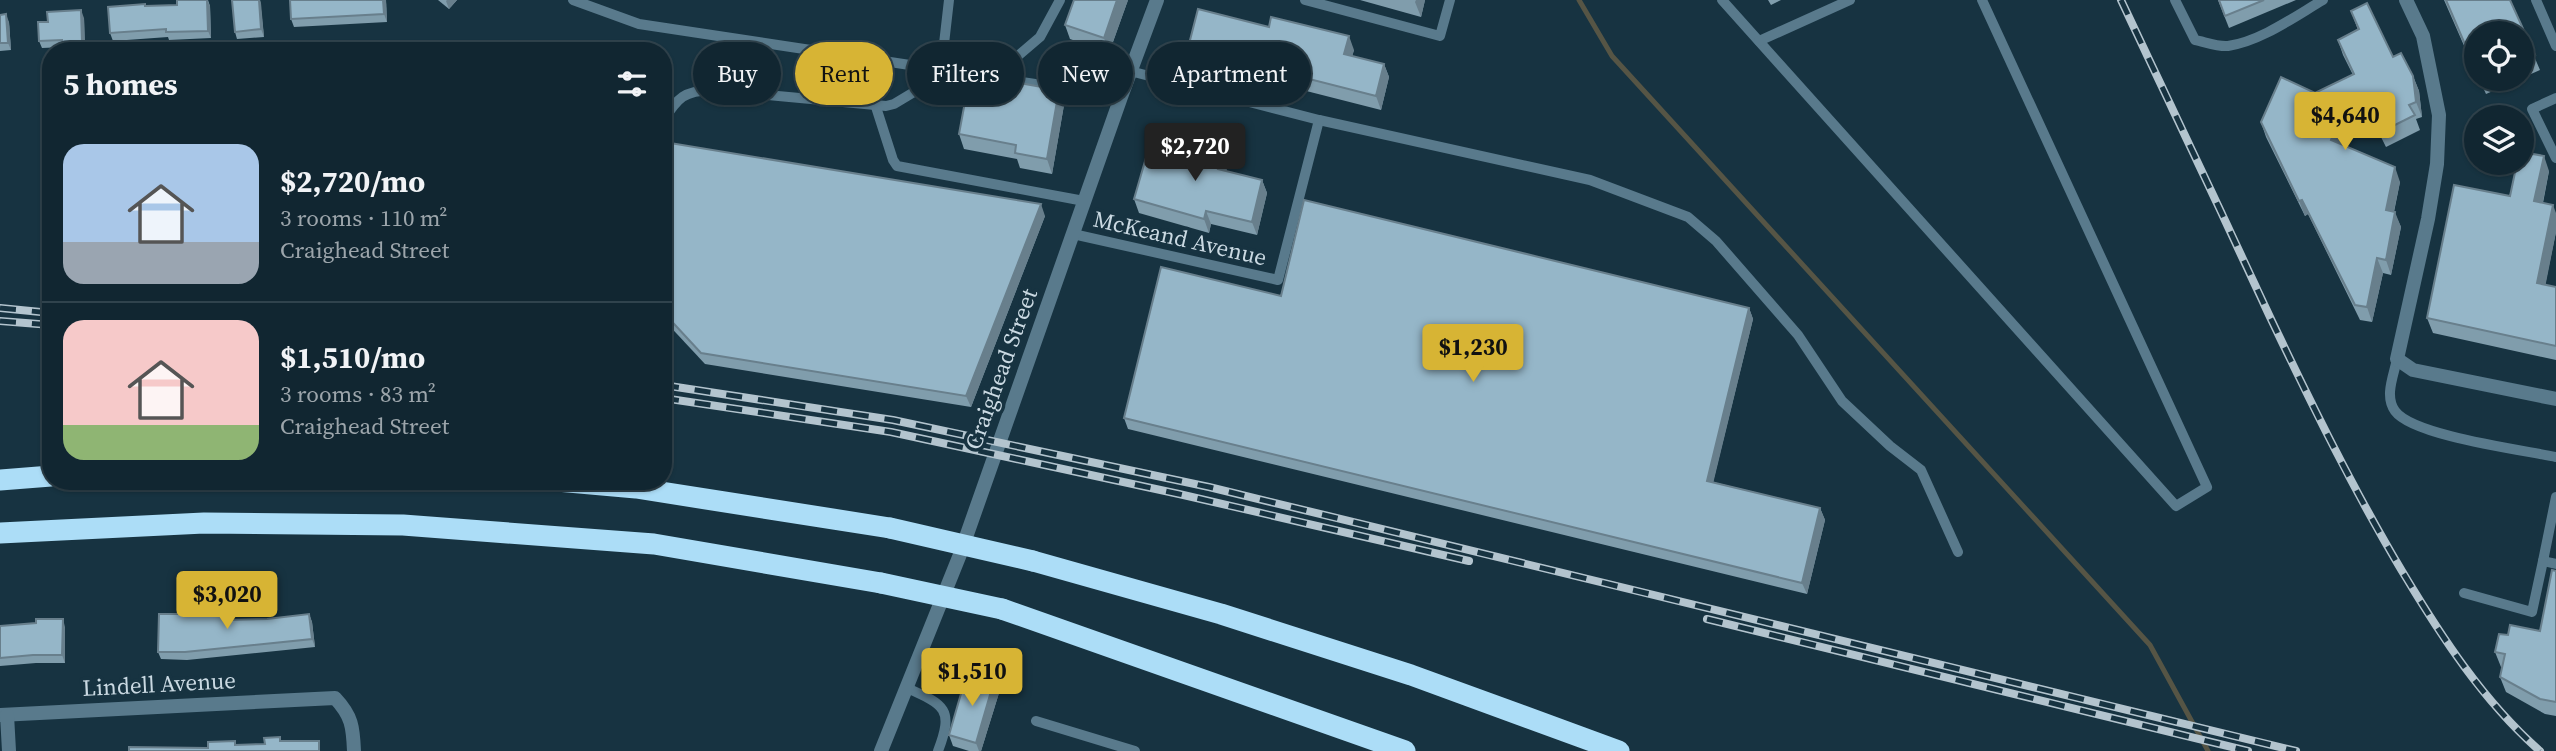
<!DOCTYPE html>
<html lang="en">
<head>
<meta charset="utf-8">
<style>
	body { margin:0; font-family:"Source Serif 4",serif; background:#1a2e39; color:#f1f3f6; height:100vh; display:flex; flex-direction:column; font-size:26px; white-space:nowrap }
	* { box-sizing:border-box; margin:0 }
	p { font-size:23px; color:#9ca5ab }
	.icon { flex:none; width:38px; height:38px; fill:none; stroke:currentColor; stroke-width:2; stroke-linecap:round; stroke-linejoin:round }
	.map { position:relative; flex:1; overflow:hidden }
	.side { position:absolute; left:42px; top:42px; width:630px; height:448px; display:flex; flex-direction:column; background:#112631; border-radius:28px; box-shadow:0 2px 5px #0004,0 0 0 2px #30434d }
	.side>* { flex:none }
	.banner { position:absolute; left:693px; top:42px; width:665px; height:63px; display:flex; gap:14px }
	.fabs { position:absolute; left:2464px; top:21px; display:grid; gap:14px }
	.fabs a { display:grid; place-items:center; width:70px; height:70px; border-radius:50%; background:#112631; box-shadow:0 2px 5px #0004,0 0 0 2px #30434d; font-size:35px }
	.price { position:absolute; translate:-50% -60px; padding:0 16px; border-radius:7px; background:#d7b434; color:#111; font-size:23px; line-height:46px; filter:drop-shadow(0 2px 4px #0008) }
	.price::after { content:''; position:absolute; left:50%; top:42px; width:21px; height:16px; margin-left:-10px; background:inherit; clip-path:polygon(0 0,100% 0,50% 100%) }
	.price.current { background:#222; color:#fff }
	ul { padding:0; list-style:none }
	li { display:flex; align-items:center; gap:21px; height:175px; padding:0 21px }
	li+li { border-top:2px solid #30434d }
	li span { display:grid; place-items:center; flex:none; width:196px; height:140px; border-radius:21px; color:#555 }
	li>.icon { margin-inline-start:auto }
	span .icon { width:84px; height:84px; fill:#fffc; stroke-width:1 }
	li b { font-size:30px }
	h2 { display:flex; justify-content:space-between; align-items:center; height:84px; padding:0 21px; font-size:30px }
	.pill { padding:0 24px; border-radius:32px; background:#112631; box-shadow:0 2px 5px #0004,0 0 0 2px #30434d; font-size:24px; line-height:63px }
	.pill.current { background:#d7b434; color:#111 }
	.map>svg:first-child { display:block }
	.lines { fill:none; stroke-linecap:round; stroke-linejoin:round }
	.stream { stroke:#565545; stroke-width:5 }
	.service { stroke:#597a8c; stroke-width:10 }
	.minor { stroke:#597a8c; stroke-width:14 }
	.tertiary { stroke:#597a8c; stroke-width:14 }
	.motorway { stroke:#acddf7; stroke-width:21 }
	.rail-casing { stroke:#b3c4ce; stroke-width:8 }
	.rail { stroke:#173341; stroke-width:5; stroke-dasharray:16; stroke-linecap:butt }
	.motorway-bridge { stroke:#acddf7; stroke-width:21 }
	.wall { fill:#809dac }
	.shaded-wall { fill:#687f8c }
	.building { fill:#95b6c8; stroke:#687f8c; stroke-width:2 }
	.labels { text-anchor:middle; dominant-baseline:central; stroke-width:7; stroke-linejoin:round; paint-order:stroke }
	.street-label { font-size:23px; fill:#cad9e2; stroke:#173341 }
</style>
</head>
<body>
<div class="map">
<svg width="2556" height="751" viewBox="0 0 2556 751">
	<rect width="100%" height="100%" fill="#173341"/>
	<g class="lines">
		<path class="stream" d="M1579,0l33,56 538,589 58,106"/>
		<g class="service">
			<path d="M573,0l66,24 482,73"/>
			<path d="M1305,0l135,36 10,-36"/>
			<path d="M1722,0l454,506 31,-19 -225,-487"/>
			<path d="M2175,0l20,40c10,2 23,7 33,6 33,-5 66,-29 95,-46"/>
			<path d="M2536,0l20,46"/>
			<path d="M1759,41l91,-41"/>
			<path d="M941,70l8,-70"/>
			<path d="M1130,71l189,49 271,60 98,37 28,24 82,94 44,66 48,45 31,24 37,82"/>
			<path d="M992,78l48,-41 20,-37"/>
			<path d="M2556,98l-24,11 24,49"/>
			<path d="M876,107l17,53 4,6 187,35"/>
			<path d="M663,121c15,-24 21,-30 49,-31l174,16 8,-2 55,-33"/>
			<path d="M1073,234l205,46 41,-160"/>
			<path d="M2397,359c-3,16 -13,37 -2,52 18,25 128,39 161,46"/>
			<path d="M2556,497l-13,64 13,3"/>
			<path d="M2464,593l68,19 11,-51"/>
			<path d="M907,688c38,17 47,21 31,63"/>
			<path d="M1036,721l99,30"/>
		</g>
		<g class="minor">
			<path d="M2406,0l17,36 16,79 -2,49 -9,55 -31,140 16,11 143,29"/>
			<path d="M0,715l335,-17c17,18 18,29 19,53"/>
			<path d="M7,715l2,36"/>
		</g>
		<path class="tertiary" d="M881,751l78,-194 162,-460 36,-97"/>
		<g class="motorway">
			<path d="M0,480l51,-4"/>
			<path d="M557,481l79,7 254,40"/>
			<path d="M0,533l204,-10 199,2 251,19 227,39"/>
			<path d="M1033,561l188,53 190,61 208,76"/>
			<path d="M1002,609l403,142"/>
		</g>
		<g class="rail-casing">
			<g id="rail">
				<path d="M2121,0c50,106 100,211 149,317 41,86 83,172 132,254 39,65 81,130 138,180"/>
				<path d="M0,308l51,5"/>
				<path d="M0,321l51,4"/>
				<path d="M663,385l230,35 316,67 1087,264"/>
				<path d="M663,398l228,34 288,62 290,67"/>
				<path d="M1707,619l541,132"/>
			</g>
		</g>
		<use href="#rail" class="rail"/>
		<g class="motorway-bridge">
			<path d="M890,528l143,33"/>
			<path d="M881,583l121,26"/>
		</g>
	</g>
	<g class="wall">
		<path d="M177,0h31l2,6 1,32 -42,2 -1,-3 -55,4 -3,-8 36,-27 31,-1z"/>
		<path d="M232,0h28l4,37 -27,2 -2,-7z"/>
		<path d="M290,0h96l1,22 -93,5 -3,-8z"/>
		<path d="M438,0h19l-8,9z"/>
		<path d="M1128,0l-19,53 -39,-14 -5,-14z"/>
		<path d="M1360,0h65l-4,17z"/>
		<path d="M1768,0h13l-10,5z"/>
		<path d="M2218,0h78l-67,28z"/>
		<path d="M2444,0h66l30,70 -18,8v-45h-46v40z"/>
		<path d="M2351,11l42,46 20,19 6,15 3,26 -6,2 4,11 -34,17 -7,-14 -29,-10 -9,22 59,37 -6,30 7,15 -10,48 -8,-2 -11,49 -12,-2 -52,-106 -3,2 -39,-79 -5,-15 92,-47 -10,-20 -5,-15 20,-10z"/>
		<path d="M0,15l9,7 2,28 -11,1z"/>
		<path d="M84,18l1,32 -20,1 -1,-4 -22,1 -3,-7z"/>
		<path d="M1188,48l166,2 -2,6 32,8 5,13 -8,33 -188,-48z"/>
		<path d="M2479,79h42l-35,15z"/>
		<path d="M1064,105l-12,69 -32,-6 -3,-9 -53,-10 -5,-15z"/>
		<path d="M663,148l382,68 -74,191 -266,-43 -42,-45z"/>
		<path d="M1222,157l4,14 36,9 5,13 -10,42 -46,-11 -2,9 -70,-20 -5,-14z"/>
		<path d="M2549,171l-6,32 13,29 -11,53 11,2v73l-123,-27 -6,-15 83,-122z"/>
		<path d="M1281,296l468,12 4,11 -40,163 107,26 5,12 -18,74 -679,-165 -4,-11z"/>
		<path d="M2556,571v145l-11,-2 -39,-22 -6,-15 2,-10h-1l-6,-15 13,-17 32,-4z"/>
		<path d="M225,610l3,10 39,-1 42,-5 3,8 3,25 -128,13 -26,-1 -3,-7 40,-38z"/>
		<path d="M0,626l65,1v36h-29l-36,3z"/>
		<path d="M999,693l-18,58h-12l-16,-5 -4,-11z"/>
	</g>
	<g class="shaded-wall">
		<path d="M207,0l3,6 1,32 -3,-7z"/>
		<path d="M259,0h1l1,3 3,34 -3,-8z"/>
		<path d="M383,0h3l1,22 -3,-8z"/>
		<path d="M447,0h10l-8,9 -3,-8z"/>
		<path d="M1117,0h11l-19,53 -5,-15z"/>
		<path d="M1416,0h9l-4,17 -6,-15z"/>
		<path d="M81,10l3,8 1,32 -3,-8z"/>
		<path d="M6,14l3,8 2,28 -3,-7z"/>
		<path d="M1349,36l5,14 -5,18 -5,-14z"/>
		<path d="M1384,64l5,13 -8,33 -5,-14z"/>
		<path d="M2413,76l6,15 3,26 -6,-15z"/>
		<path d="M1059,90l5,15 -12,69 -5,-15z"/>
		<path d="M2344,108l6,15 -14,32 -5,-15z"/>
		<path d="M2544,156l5,15 -9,45 -6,-15z"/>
		<path d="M1222,157l5,13 -4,12 -5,-13z"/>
		<path d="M2395,167l5,15 -9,43 -5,-15z"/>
		<path d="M1262,180l5,13 -10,42 -5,-13z"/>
		<path d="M2302,200l6,14 -3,2 -6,-15z"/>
		<path d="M1041,204l4,12 -74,191 -5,-11z"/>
		<path d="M2553,205l3,8v19l-13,66 -6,-15z"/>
		<path d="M1206,211l5,13 -2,9 -5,-14z"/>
		<path d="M2395,212l6,15 -10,48 -5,-15z"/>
		<path d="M2377,258l6,15 -11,49 -5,-15z"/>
		<path d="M1749,308l4,11 -42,173 -4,-11z"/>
		<path d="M1820,508l5,12 -18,74 -5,-11z"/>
		<path d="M309,614l3,8 3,25 -3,-8z"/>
		<path d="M63,619l2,8v36l-3,-8z"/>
		<path d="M994,681l5,12 -18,58h-2l-3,-8z"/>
	</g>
	<g class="building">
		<path d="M177,0h30l1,31 -42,1v-3l-56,4 -2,-26 37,-3v2l32,-1z"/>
		<path d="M232,0h27l2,29 -26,3z"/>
		<path d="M290,0h93l1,14 -93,5z"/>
		<path d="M1074,0h43l-13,38 -39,-13z"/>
		<path d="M2219,0h45l-39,16z"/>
		<path d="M2446,0h64l25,55 -13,6v-28h-46v37z"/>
		<path d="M2367,3l26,54 8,-4 12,23 3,26 -7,3 6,10 -34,17 -8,-13 -29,-11 -13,32 64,27 -9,43 9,2 -9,48 -9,-2 -10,49 -12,-2 -53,-105 -3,1 -38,-79 20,-45 34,16 39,-19 -16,-34 21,-11 -8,-18z"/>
		<path d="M1198,9l71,18 2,-10 78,19 -5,18 40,10 -8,32 -188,-48z"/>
		<path d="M81,10l1,32 -20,1v-3l-23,1 -1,-19h10l-1,-10z"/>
		<path d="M6,14l2,29h-8v-28z"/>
		<path d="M980,76l79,14 -12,69 -32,-6 1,-8 -57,-11 8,-43 10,2z"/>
		<path d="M1152,137l70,20 -4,12 44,11 -10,42 -46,-11 -2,8 -70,-20z"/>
		<path d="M664,142l377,62 -75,192 -265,-43 -38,-41z"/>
		<path d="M2522,152l22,4 -10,45 19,4 -16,78 19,4v59l-129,-28 27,-133 56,11 7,-33h5z"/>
		<path d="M1304,200l445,108 -42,173 113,27 -18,75 -678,-165 37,-151 120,29z"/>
		<path d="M2552,570l4,1v131l-16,-3 -40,-22 5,-23 -10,-2 4,-18 9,1 2,-10 30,6z"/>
		<path d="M225,610v10l42,-1 42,-5 3,25 -127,13h-27l1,-38h39v-2z"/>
		<path d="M36,619h27l-1,36h-29l-33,3v-32l36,-3z"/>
		<path d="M967,673l27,8 -18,62 -27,-8z"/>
		<path d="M280,737v4h39v10h-190v-4l79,1v-6l27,-1v4l30,-1 -1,-6z"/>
	</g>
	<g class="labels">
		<g class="street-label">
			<text transform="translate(1180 238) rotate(13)">McKeand Avenue</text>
			<text transform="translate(1001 369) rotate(-70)">Craighead Street</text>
			<text transform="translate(159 684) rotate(-3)">Lindell Avenue</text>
		</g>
	</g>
</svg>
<div class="fabs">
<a><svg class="icon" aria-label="locate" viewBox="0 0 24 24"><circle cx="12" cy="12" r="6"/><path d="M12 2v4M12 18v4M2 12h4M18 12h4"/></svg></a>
<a><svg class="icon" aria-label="layers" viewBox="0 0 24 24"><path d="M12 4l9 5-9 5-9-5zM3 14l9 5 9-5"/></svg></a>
</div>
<b class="price" style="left:2345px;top:152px">$4,640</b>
<b class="price current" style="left:1195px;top:183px">$2,720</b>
<b class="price" style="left:1473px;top:384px">$1,230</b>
<b class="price" style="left:227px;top:631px">$3,020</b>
<b class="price" style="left:972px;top:708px">$1,510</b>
<div class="banner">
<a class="pill">Buy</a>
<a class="pill current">Rent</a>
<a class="pill">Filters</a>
<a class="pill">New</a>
<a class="pill">Apartment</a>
</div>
<section class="side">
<h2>5 homes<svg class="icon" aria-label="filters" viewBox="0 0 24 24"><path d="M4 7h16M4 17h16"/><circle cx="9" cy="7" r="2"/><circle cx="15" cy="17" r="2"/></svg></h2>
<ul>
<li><span style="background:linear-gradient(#a9c7e8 70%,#9aa5b1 0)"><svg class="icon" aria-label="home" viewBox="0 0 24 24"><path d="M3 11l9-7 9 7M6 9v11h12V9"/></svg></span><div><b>$2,720/mo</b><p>3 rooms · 110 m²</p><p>Craighead Street</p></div></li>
<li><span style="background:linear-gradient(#f6c9c9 75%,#8fb573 0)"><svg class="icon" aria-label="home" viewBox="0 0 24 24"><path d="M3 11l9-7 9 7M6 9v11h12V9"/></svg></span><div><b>$1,510/mo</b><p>3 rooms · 83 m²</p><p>Craighead Street</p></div></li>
</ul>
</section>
</div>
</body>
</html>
